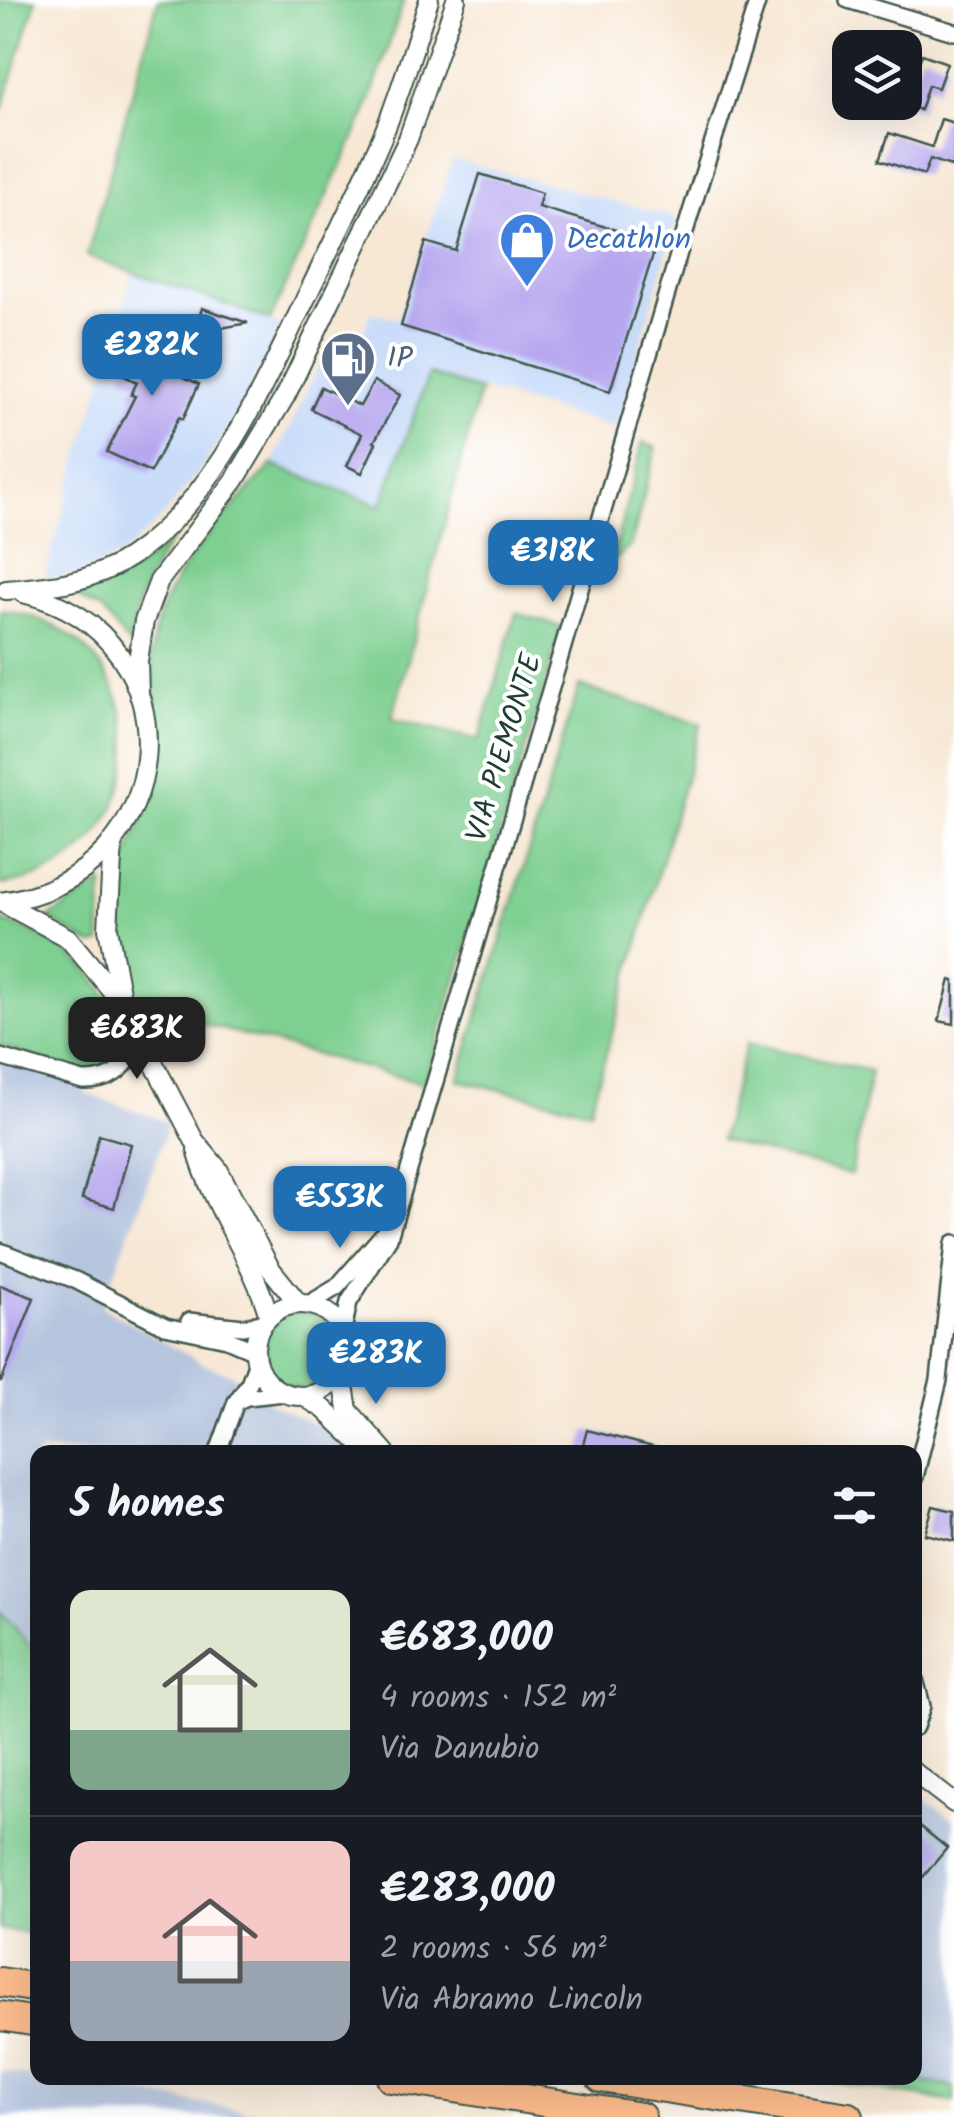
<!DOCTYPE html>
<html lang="en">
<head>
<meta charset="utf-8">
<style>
	body { margin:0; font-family:Kalam,sans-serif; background:#20242c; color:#f1f3f6; height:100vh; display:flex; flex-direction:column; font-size:38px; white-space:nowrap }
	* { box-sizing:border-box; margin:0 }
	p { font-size:32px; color:#9ea1a6 }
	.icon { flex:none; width:55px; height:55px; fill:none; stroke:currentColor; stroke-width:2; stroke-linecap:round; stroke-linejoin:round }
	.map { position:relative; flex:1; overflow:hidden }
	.drawer { position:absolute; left:30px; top:1445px; width:892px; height:640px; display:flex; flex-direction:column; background:#171b24; border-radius:20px; box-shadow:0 10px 40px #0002 }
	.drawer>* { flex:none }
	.controls { position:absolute; left:832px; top:30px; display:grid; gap:20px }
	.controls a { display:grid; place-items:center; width:90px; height:90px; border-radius:20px; background:#171b24; box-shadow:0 10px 40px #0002; font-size:50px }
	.price { position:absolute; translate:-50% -85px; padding:0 22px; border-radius:20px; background:#1f6fb2; color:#fff; font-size:32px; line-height:65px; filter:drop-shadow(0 2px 5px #0008) }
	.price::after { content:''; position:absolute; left:50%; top:60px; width:30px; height:22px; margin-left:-15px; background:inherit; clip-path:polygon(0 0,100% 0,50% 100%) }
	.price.selected { background:#222; color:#fff }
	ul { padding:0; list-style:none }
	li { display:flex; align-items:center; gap:30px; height:250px; padding:0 40px }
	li+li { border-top:2px solid #363941 }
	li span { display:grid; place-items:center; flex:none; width:280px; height:200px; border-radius:20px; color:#555 }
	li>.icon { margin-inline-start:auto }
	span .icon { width:120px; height:120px; fill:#fffc; stroke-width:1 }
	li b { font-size:42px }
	h2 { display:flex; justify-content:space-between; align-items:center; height:120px; padding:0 40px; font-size:42px }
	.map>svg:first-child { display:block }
	.built { fill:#c9dcf9 }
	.industrial { fill:#b6c5de }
	.green { fill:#7ecf91; stroke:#4e8662; stroke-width:2.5 }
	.building { fill:#b7a7ef }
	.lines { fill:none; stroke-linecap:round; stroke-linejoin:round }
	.minor-casing { stroke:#3f564c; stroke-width:20 }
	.tertiary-casing { stroke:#3f564c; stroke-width:22 }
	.motorway-casing { stroke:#3f564c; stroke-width:32 }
	.minor { stroke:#fff; stroke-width:15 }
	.tertiary { stroke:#fff; stroke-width:18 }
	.motorway { stroke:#fbbb8c; stroke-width:28 }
	.labels { text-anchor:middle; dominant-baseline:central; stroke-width:8; stroke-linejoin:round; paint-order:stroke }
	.shop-label { font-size:30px; fill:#366cbe; stroke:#fff; text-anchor:start }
	.service-label { font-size:30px; fill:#4e5e75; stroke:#fff; text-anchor:start }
	.street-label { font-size:30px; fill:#1f3d34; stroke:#fff }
</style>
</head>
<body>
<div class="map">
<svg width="954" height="2117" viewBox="0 0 954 2117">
	<rect width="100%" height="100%" fill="#fff"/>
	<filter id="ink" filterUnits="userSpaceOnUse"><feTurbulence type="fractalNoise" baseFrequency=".01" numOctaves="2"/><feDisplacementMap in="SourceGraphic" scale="20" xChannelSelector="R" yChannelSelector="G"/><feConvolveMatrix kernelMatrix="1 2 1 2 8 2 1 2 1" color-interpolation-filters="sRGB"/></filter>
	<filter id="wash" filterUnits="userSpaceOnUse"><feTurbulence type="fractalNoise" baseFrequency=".0048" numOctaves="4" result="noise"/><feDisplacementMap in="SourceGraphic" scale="40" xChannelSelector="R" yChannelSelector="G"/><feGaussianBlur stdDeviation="2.25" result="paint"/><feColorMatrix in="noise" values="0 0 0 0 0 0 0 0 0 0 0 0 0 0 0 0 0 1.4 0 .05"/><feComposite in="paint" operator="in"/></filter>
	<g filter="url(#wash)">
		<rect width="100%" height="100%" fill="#f7e7d3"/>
		<g class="built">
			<path d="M453,159l224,59 -61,211 -186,-55 -48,132 -110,-41 59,-126 25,10 15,-37 27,7z"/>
			<path d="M133,272l149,53 -52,99 -30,46 -39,49 -39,35 -42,19 -36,6z"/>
		</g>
		<g class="industrial">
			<path d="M0,1057l83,24 2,12 84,30 -67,184 100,56 39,15 31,27 47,20 37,27h-318l-1,202 -37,-43z"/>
			<path d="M915,1792l39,28v267l-53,-9h14z"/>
			<path d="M0,2071l38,7 250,39h-288z"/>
		</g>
		<g class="green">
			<path d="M0,0h36l-36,116z"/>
			<path d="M158,0h246l-38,112 -96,208 -183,-64z"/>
			<path d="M429,374l51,17 -88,328 87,21 37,-127 46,14 -137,457 -292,-79c-21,-43 -21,-105 -5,-150 12,-32 28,-58 30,-94 5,-59 -21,-95 6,-158 23,-53 70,-96 108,-138l109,41z"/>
			<path d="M643,442l13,6 -25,97 -16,15 -3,-1z"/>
			<path d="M173,538c-25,35 -41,67 -41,110l-30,-36 -29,-18c40,-7 71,-28 100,-56z"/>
			<path d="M0,610c169,21 169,253 0,275z"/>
			<path d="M579,686l122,38 -111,386 -132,-30z"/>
			<path d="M103,883l-3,61 -8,1 -44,-27z"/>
			<path d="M0,920c32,10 63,25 87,49 25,26 67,109 -5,102 -27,-2 -56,-17 -82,-25z"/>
			<path d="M747,1043l124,28 -20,104 -131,-35z"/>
			<circle cx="301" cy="1350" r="38"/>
			<path d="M0,1611l37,43v281l-37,-6z"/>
			<path d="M810,2078h91l53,9v15z"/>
		</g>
		<g id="blocks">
			<g class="building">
				<path d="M922,54l25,9 -9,25 -10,-3 -8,25 -15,-6v-31l9,3z"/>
				<path d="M941,119l13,4v44l-24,-8 -6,16 -44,-15 9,-27 43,14z"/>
				<path d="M480,174l62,19 -4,14 119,35 -47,149 -209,-65 25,-84 30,9z"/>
				<path d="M202,308l46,15 -32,6 -19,-6z"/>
				<path d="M147,323l36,15 -15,32 31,14 -16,35 -4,-2 -29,55 -43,-20 28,-56 -4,-1 6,-13 -15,-7z"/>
				<path d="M374,381l26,14 -26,47 2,1 -14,30 -15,-7 15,-32 -51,-25 10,-22 39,19z"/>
				<path d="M950,980l4,1v43l-15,-3z"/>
				<path d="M99,1135l32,9 -17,64 -32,-9z"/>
				<path d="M0,1285l34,13 -33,84h-1z"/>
				<path d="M587,1430l70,18v4h-76z"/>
				<path d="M933,1506l21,5v30l-29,-7z"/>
				<path d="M915,1822l32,26 -24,29 -8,-7z"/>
			</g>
		</g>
	</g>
	<g filter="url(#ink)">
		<use href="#blocks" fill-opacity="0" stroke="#3f564c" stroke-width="2.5"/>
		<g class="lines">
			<g class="minor-casing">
				<g id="minor">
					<path d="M848,0l106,32"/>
					<path d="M0,1057l83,24c32,1 53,-19 53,-51"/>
					<path d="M0,1251l75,29 90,46 62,13 28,12"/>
					<path d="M309,1304l28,-17 48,-55"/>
					<path d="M189,1321l54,6 22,-5"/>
					<path d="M343,1331l6,-29 40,-64 301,-1023 68,-215"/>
					<path d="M236,1402l11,-5 37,-4"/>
					<path d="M218,1452l18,-50 13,-19 7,-19"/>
					<path d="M915,1477l24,-97 15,-137"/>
					<path d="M915,1679l7,27 -7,21"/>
				</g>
			</g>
			<g class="tertiary-casing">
				<g id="tertiary">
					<path d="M6,590c45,-4 85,-7 124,-33 85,-58 130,-165 174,-255 27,-57 57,-114 81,-172 17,-42 30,-87 44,-130"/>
					<path d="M139,695l-1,-34 6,-40 15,-40 76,-101 51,-85 122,-256 48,-139"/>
					<path d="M113,843l-5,85 13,70"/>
					<path d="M0,902c183,-24 200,-267 23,-309"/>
					<path d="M1,902l67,36 54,65 72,137 24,29 52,99 29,36"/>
					<path d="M197,1150c16,59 56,108 72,167"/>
					<circle cx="301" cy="1350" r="46"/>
					<path d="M342,1373l6,37 37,42"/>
					<path d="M303,1396l21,13 45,43"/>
					<path d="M915,1773l39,30"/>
				</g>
			</g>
			<g class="motorway-casing">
				<g id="motorway">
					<path d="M0,1982l38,6"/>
					<path d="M0,2016l38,6"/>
					<path d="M391,2078l250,39"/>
					<path d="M601,2078l248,39"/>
				</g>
			</g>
			<use href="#minor" class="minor"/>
			<use href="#tertiary" class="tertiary"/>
			<use href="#motorway" class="motorway"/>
		</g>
	</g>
	<defs>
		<g id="shop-pin" transform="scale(2.875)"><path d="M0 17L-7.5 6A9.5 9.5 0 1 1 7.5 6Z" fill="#3f7fe0" stroke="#fff"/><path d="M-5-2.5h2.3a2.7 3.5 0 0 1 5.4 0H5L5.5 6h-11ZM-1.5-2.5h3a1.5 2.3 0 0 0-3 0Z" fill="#fff"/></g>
		<g id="fuel-pin" transform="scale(2.875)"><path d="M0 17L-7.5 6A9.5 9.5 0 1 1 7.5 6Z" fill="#5c6f8a" stroke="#fff"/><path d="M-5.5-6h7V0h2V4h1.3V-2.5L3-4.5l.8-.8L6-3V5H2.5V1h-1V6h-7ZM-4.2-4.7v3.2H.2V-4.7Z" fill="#fff"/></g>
	</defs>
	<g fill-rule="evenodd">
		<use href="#shop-pin" x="527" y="240"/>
		<use href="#fuel-pin" x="348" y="359"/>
	</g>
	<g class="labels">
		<g class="shop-label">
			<text x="566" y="240">Decathlon</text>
		</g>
		<g class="service-label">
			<text x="387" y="359">IP</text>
		</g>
		<g class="street-label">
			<text transform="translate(505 748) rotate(-73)">VIA PIEMONTE</text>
		</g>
	</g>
</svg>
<div class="controls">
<a><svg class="icon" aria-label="layers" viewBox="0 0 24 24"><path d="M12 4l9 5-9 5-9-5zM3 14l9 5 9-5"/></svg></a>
</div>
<b class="price" style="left:152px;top:399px">€282K</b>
<b class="price" style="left:553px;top:605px">€318K</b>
<b class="price selected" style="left:137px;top:1082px">€683K</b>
<b class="price" style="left:340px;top:1251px">€553K</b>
<b class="price" style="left:376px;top:1407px">€283K</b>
<section class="drawer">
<h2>5 homes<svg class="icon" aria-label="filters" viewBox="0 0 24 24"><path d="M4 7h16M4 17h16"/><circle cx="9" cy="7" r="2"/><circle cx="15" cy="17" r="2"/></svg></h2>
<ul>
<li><span style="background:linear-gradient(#dfe7d0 70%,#7fa58c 0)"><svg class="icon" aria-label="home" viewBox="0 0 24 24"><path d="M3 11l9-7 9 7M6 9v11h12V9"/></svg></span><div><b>€683,000</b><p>4 rooms · 152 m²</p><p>Via Danubio</p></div></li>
<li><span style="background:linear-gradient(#f6c9c9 60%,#9aa5b1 0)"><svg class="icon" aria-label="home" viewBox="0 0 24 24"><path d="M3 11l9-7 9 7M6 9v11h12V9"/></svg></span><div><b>€283,000</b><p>2 rooms · 56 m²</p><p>Via Abramo Lincoln</p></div></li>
</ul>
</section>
</div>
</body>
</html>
